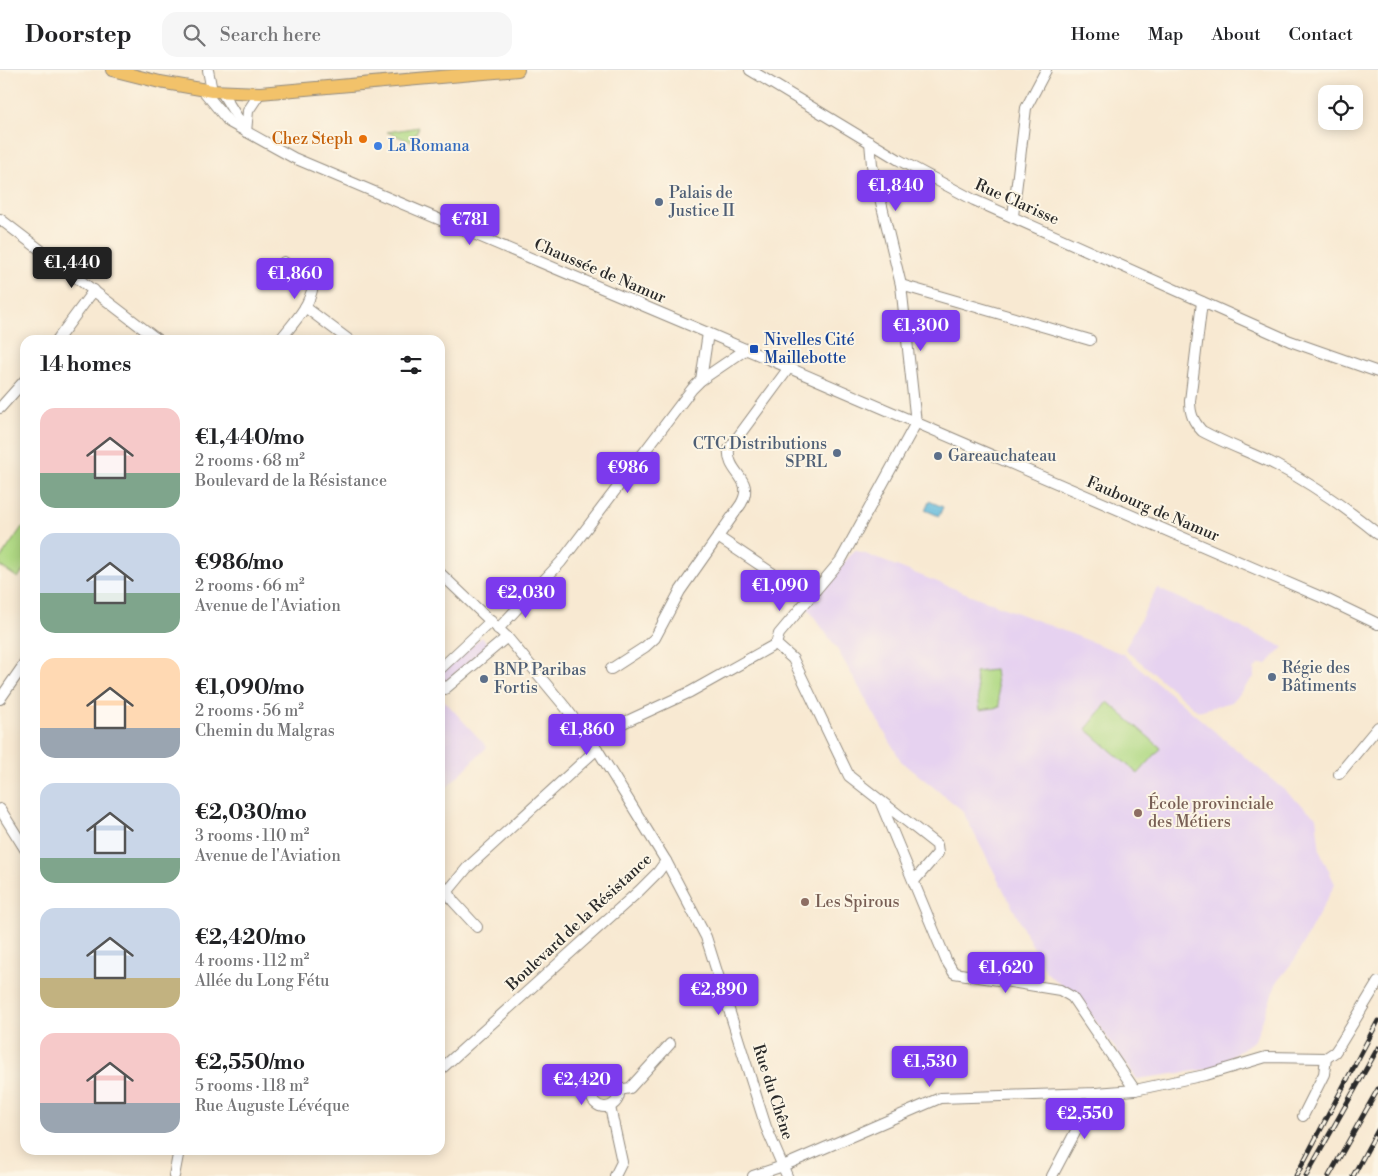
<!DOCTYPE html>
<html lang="en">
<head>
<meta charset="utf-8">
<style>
	body { margin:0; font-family:"Libre Bodoni",serif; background:#f6f6f6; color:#202124; height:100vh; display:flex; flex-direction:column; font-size:19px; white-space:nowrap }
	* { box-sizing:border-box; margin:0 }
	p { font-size:16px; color:#757577 }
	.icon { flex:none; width:28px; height:28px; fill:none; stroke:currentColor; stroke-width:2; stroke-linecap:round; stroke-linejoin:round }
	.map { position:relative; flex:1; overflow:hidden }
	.side { position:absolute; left:20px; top:265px; width:425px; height:820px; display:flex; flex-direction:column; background:#fff; border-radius:15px; box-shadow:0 2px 12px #0003 }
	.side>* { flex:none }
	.controls { position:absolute; left:1318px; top:15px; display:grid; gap:10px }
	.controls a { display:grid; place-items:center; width:45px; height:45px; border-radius:10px; background:#fff; box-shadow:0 2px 12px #0003; font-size:25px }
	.price { position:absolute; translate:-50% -42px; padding:0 11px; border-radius:5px; background:#7c3aed; color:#fff; font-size:16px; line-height:32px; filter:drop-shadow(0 1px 2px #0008) }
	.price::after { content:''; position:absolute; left:50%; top:30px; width:15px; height:11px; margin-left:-8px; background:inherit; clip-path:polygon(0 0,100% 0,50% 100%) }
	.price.selected { background:#222; color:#fff }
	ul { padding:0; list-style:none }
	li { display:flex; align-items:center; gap:15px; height:125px; padding:0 20px }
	li span { display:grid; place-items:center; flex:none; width:140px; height:100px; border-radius:15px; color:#555 }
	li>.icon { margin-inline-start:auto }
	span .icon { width:60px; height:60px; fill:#fffc; stroke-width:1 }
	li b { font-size:21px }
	h2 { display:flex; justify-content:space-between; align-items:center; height:60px; padding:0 20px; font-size:21px }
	header { display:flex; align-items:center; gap:30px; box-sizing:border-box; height:70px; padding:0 25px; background:#fff; border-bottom:1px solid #e0e0e0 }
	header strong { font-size:24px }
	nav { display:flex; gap:28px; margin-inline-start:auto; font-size:18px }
	.search { width:350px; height:45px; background:#f6f6f6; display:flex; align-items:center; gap:12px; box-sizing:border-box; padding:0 18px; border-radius:15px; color:#757577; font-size:19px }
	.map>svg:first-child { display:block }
	.built { fill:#e6d2f0 }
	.green { fill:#b0d984; stroke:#6e8258 }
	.water { fill:#5db8db; stroke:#447283 }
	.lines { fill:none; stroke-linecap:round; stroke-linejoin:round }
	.minor-casing { stroke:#928a7e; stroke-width:12 }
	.major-casing { stroke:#928a7e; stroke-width:14 }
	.minor { stroke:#fff; stroke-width:10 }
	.major { stroke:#f2c26a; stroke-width:12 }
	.rail-casing { stroke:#2b2b2b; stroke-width:5 }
	.rail { stroke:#fcf5e5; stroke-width:3; stroke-dasharray:9; stroke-linecap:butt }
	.food-dot { fill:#e8710a; stroke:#fcf5e5; stroke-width:2 }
	.shop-dot { fill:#3f7fe0; stroke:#fcf5e5; stroke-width:2 }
	.service-dot { fill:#5c6f8a; stroke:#fcf5e5; stroke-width:2 }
	.transit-dot { fill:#1a4fb4; stroke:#fcf5e5; stroke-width:2 }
	.education-dot { fill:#8d6e63; stroke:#fcf5e5; stroke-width:2 }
	.labels { text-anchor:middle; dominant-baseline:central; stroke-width:4; stroke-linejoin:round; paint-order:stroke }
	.food-label { font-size:16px; fill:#c56008; stroke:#fcf5e5; text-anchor:end }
	.shop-label { font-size:16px; fill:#366cbe; stroke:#fcf5e5; text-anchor:start }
	.service-label { font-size:16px; fill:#4e5e75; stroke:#fcf5e5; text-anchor:start }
	.street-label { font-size:16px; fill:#2b2b2b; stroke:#fcf5e5 }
	.transit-label { font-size:16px; fill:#164399; stroke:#fcf5e5; text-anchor:start }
	.education-label { font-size:16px; fill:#785e54; stroke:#fcf5e5; text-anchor:start }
</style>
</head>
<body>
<header>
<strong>Doorstep</strong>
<div class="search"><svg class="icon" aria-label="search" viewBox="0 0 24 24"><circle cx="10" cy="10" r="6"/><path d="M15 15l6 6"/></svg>Search here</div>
<nav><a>Home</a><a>Map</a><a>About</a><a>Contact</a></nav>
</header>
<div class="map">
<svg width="1378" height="1106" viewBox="0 0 1378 1106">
	<rect width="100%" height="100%" fill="#fcf5e5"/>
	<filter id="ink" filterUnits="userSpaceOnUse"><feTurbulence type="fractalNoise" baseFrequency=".02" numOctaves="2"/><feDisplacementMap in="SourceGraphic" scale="10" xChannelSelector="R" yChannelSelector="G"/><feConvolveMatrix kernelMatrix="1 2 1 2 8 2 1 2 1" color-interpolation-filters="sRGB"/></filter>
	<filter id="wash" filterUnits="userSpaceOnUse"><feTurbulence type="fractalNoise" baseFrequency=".0096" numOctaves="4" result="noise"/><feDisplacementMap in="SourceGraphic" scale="20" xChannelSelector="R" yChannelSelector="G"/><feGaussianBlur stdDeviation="1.12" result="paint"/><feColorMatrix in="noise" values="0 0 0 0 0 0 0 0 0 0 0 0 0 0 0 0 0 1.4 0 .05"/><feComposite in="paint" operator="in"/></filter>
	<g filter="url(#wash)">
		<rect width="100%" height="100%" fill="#f8e9d2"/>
		<g class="built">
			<path d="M855,480l268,104 193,163 4,35 15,32 -40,75 -18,23 -22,58 -40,28 -78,11 -53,-74 -38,-33 -84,-162 -61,-49 -65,-114 -30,-41z"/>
			<path d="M1157,518l126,59 -16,17h-8l-5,5v8l-22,25 -34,9 -73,-62z"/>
			<path d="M482,567l6,7 -42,38 -6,-8z"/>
			<path d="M440,626l47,51 -47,47z"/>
		</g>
		<g class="green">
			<path d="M419,57l-7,15 -25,-10z"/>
			<path d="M22,457l3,2v39l-7,10 -18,-12v-7z"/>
			<path d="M995,600l5,37 -20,3 -5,-38z"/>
			<path d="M1108,632l53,46 -23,26 -52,-45z"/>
		</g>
		<path class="water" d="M929,431l14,6 -4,9 -14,-6z"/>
	</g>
	<g filter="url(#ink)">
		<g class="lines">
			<g class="minor-casing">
				<g id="minor">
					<path d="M208,0l4,21"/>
					<path d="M750,0l149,90 75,40 316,141 88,31"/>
					<path d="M202,19l27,33 65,36 414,175 620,267 50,24"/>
					<path d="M221,21l24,39"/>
					<path d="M246,62l2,-21 12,-18"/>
					<path d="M870,72l2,23 29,120 15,138"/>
					<path d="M1013,146l13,-108 20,-38"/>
					<path d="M0,149l158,121"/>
					<path d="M901,215l189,55"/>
					<path d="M1202,232l-12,99c0,13 3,20 12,30 24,13 50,22 74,34 36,19 70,43 102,69"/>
					<path d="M305,237l44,33"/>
					<path d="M57,270l37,-50"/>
					<path d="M280,270c13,-17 30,-33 33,-55l-29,-23"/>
					<path d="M701,310l7,-47"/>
					<path d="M0,338l25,-28"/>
					<path d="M718,467l54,36"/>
					<path d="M440,503l67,64 59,71 31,41 69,112 40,76 60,190 21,49"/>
					<path d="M498,559l63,-67 131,-173 9,-9 44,-30"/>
					<path d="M776,574l17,15 56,117 88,69 1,8 -24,28"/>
					<path d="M440,599l51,-48"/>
					<path d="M611,599l34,-22 10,-9 25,-47 61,-87c15,-26 -15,-30 -12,-55l59,-80"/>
					<path d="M440,613l5,6 62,-52"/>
					<path d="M0,629l25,-36"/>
					<path d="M591,670l19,-11 80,-37 86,-48 3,-10 62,-74 75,-137"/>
					<path d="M1339,704l39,-47"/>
					<path d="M880,731l66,159 8,13 106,17 12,7 63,93"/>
					<path d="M0,739l25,40"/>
					<path d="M440,814l8,7"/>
					<path d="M477,857l-24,-26 -5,-10 19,-23 130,-119"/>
					<path d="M440,1000l199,-179 19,-19 8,-11"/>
					<circle cx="605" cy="1023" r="14"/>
					<path d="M619,1020l11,-2 40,-44"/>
					<path d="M610,1037l12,55 -7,14"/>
					<path d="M1303,1046l21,-42 2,-16"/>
					<path d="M174,1106l5,-26"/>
					<path d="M753,1106l30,-10 157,-68 156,-5 39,-3 70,-15 61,-18 60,1 9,-6 6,-9 37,-61"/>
					<path d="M1052,1106l44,-83"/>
				</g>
			</g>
			<g class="major-casing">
				<path id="major" d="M112,0l48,12 52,9 48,2 258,-23"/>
			</g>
			<use href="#minor" class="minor"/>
			<use href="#major" class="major"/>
			<g class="rail-casing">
				<g id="rail">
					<path d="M1296,1106l82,-155"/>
					<path d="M1306,1106l72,-128"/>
					<path d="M1329,1106l49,-87"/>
					<path d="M1353,1106l25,-46"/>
				</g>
			</g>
			<use href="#rail" class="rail"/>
		</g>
	</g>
	<circle class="food-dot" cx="363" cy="69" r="5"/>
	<circle class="shop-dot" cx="378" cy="76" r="5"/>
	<g class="service-dot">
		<circle cx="659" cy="132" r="5"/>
		<circle cx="837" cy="383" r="5"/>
		<circle cx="938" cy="386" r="5"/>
		<circle cx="1272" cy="607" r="5"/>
		<circle cx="484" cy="609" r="5"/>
	</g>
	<rect class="transit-dot" x="749" y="274" width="10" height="10" rx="2.5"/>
	<g class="education-dot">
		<circle cx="1138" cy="743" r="5"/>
		<circle cx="805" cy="832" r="5"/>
	</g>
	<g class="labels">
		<g class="food-label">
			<text x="353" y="69">Chez Steph</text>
		</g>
		<g class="shop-label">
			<text x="388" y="76">La Romana</text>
		</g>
		<g class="service-label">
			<text x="669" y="123">Palais de<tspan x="669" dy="18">Justice II</tspan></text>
			<text x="827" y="374" text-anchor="end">CTC Distributions<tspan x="827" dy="18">SPRL</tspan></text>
			<text x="948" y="386">Gareauchateau</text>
			<text x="1282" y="598">Régie des<tspan x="1282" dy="18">Bâtiments</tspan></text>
			<text x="494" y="600">BNP Paribas<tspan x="494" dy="18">Fortis</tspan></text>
		</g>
		<g class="street-label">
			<text transform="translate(1017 132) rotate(24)">Rue Clarisse</text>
			<text transform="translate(600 201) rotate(23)">Chaussée de Namur</text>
			<text transform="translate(1153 439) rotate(23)">Faubourg de Namur</text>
			<text transform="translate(579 852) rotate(-43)">Boulevard de la Résistance</text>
			<text transform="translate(773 1022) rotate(72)">Rue du Chêne</text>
		</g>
		<g class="transit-label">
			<text x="764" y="270">Nivelles Cité<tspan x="764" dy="18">Maillebotte</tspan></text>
		</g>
		<g class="education-label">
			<text x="1148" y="734">École provinciale<tspan x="1148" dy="18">des Métiers</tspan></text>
			<text x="815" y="832">Les Spirous</text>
		</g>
	</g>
</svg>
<div class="controls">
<a><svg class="icon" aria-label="locate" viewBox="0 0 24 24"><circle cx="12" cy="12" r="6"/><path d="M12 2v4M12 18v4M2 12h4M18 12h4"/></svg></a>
</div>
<b class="price" style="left:896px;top:142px">€1,840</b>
<b class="price" style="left:470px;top:176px">€781</b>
<b class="price selected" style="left:72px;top:219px">€1,440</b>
<b class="price" style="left:295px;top:230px">€1,860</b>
<b class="price" style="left:921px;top:282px">€1,300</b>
<b class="price" style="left:628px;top:424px">€986</b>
<b class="price" style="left:780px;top:542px">€1,090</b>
<b class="price" style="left:526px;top:549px">€2,030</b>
<b class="price" style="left:587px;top:686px">€1,860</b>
<b class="price" style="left:1006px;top:924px">€1,620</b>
<b class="price" style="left:719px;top:946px">€2,890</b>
<b class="price" style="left:930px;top:1018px">€1,530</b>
<b class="price" style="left:582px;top:1036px">€2,420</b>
<b class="price" style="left:1085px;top:1070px">€2,550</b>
<section class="side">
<h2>14 homes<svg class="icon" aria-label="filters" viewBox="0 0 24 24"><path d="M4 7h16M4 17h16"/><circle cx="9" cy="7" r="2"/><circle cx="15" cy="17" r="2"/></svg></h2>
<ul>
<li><span style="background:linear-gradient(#f6c9c9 65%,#7fa58c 0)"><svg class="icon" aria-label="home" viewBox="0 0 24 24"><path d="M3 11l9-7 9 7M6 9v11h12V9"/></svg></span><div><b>€1,440/mo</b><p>2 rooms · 68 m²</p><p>Boulevard de la Résistance</p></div></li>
<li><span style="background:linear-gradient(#c9d6e8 60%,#7fa58c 0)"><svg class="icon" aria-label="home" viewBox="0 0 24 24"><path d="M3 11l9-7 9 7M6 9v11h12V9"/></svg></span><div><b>€986/mo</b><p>2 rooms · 66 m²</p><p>Avenue de l'Aviation</p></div></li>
<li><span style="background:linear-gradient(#ffd9b3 70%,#9aa5b1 0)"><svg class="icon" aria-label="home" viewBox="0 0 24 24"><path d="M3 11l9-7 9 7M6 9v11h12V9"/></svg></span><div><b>€1,090/mo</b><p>2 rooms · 56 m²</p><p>Chemin du Malgras</p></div></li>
<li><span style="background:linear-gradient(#c9d6e8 75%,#7fa58c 0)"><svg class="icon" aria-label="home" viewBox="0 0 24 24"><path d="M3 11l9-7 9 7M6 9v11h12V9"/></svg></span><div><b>€2,030/mo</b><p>3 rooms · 110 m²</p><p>Avenue de l'Aviation</p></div></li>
<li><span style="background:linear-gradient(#c9d6e8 70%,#c2b280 0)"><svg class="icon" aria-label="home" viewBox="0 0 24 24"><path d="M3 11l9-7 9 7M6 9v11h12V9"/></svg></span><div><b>€2,420/mo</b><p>4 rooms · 112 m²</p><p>Allée du Long Fétu</p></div></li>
<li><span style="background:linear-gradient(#f6c9c9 70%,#9aa5b1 0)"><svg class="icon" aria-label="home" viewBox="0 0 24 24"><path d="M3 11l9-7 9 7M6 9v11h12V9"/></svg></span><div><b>€2,550/mo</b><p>5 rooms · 118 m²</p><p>Rue Auguste Lévéque</p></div></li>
</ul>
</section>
</div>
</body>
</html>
